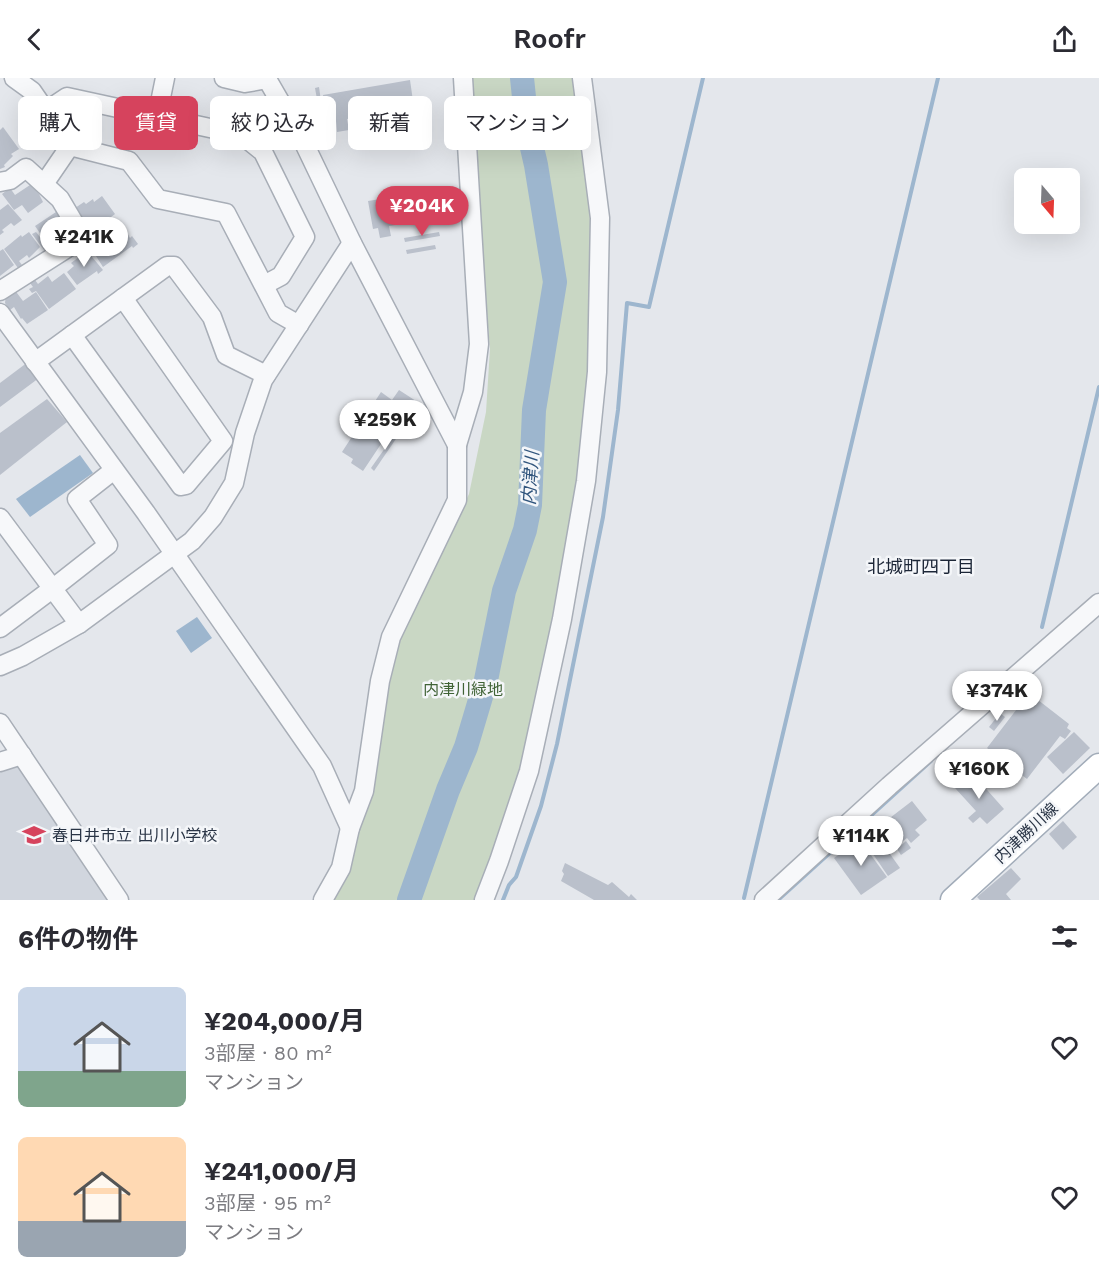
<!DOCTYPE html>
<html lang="ja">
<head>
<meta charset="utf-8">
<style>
	body { margin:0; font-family:"Work Sans","Noto Sans JP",sans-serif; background:#f2f2f3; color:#2b2b33; height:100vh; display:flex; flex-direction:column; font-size:22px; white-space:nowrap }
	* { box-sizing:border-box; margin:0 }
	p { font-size:20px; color:#7c7c81 }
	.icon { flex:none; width:33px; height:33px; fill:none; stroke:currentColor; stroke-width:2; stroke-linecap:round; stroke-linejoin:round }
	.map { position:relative; height:822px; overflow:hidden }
	.drawer { display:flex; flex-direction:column; background:#fff; flex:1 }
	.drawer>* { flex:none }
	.hud { position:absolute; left:18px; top:18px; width:600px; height:54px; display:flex; gap:12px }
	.needle { width:39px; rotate:161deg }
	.fabs { position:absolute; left:1014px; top:90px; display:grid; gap:12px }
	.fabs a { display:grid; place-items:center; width:66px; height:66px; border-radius:9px; background:#fff; box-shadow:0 6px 24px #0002; font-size:30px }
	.price { position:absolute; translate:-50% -51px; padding:0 14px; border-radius:21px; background:#fff; color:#222; font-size:20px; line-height:39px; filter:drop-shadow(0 2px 3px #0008) }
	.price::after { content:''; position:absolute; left:50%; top:36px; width:18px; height:14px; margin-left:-9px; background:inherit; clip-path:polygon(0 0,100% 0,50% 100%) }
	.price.current { background:#d6435d; color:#fff }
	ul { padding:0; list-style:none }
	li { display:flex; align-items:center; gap:18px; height:150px; padding:0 18px }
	li span { display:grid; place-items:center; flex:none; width:168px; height:120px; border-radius:9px; color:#555 }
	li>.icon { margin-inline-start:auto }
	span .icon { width:72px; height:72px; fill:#fffc; stroke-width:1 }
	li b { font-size:26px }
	h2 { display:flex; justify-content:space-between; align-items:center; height:72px; padding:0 18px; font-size:26px }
	.tag { padding:0 21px; border-radius:9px; background:#fff; box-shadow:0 6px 24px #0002; font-size:21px; line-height:54px }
	.tag.current { background:#d6435d; color:#fff }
	header { display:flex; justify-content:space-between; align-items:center; height:78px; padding:0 18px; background:#fff; font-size:27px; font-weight:600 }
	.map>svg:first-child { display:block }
	.built { fill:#d1d6de }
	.green { fill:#c9d7c4 }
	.water { fill:#9db6ce }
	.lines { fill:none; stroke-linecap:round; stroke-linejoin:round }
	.stream { stroke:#9db6ce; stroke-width:4 }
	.river { stroke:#9db6ce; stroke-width:24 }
	.building { fill:#bac0cb }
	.minor-casing { stroke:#a8aeb7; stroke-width:21 }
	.major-casing { stroke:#a2acb9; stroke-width:27 }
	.minor { stroke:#f7f8fa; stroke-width:18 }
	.major { stroke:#fff; stroke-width:24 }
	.labels { text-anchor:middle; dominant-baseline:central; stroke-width:5; stroke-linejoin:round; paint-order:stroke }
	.park-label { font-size:16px; fill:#406336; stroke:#f4f6f9 }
	.street-label { font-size:16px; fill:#2a3546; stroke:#f4f6f9 }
	.poi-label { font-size:16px; fill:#2a3546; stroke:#f4f6f9; text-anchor:start }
	.water-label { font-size:18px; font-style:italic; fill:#31557d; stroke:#f4f6f9 }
	.neighbourhood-label { font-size:18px; fill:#1c2637; stroke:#f4f6f9 }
</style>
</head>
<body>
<header><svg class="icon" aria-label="back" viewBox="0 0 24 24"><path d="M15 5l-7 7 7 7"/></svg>Roofr<svg class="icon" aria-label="share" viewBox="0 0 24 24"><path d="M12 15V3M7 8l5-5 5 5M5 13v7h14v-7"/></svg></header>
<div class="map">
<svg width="1099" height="822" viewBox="0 0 1099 822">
	<rect width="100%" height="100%" fill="#e4e7ec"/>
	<path class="built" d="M16,688l6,1 89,133h-111v-129z"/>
	<path class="green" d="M467,0h111l19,151 -4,130 -27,209 -42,201 -45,131h-148l66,-262 72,-144 17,-82 4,-63z"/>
	<g class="water">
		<path d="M80,377l13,18 -63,44 -14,-18z"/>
		<path d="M197,539l15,21 -21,15 -15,-22z"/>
	</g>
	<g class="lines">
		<g class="stream">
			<path d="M1042,549l57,-240"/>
			<path d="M744,820l194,-820"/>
			<path d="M503,822l6,-15 7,-8 25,-71 16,-62 46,-227 15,-107 9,-107 22,4 54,-229"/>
			<path d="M778,822l153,-139"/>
		</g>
		<path class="river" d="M409,822l39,-110 18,-43 20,-67 18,-89 21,-61 5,-25 4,-95 21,-128 -19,-117 -9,-39 -5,-48"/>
	</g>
	<g class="building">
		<path d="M410,2l4,28 -13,2 1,9 -5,1 -2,-9 -48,8 2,11 -12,2 -1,-11 -9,1 -4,-27z"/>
		<path d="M319,9l5,35h-3l-6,-34z"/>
		<path d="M391,44l1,4 -35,6 -1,-4z"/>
		<path d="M3,49l16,22 -8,5 2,2 -9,9 1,2 -5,2v-39z"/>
		<path d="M30,107l9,9 4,8 -15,11 -6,-8 -8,5 -12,-16 8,-6 5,7z"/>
		<path d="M436,112l2,14 5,-1 2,14 -56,9 2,10 -11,2 -2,-10 -5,1 -5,-28z"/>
		<path d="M102,118l13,18 -20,15 -6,-8 -1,1 -2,-3 -2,2 -9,-13 9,-6 2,2 7,-5 1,3z"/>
		<path d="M8,126l14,16 -8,6 -3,-3 -9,7 2,2 -4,3v-25z"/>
		<path d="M56,134l11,15 -8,8 -1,-1 -12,8 -11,-16z"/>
		<path d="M120,142l10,18 2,-2 6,8 -5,4 -1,-2 -29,21 -7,-11 6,-4 -4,-5 7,-4 -2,-3 11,-7 2,2 2,-2 -6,-7z"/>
		<path d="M29,154l11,15 -11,11 -2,-3 -8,6 3,4 -4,3 -14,-19 17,-14 1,2z"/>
		<path d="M36,154l12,15 -4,3 -12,-16z"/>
		<path d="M439,154l1,4 -35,6 -1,-4z"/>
		<path d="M435,167l1,4 -29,5 -1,-4z"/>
		<path d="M3,171l11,16 -14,11v-25z"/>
		<path d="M87,173l16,19 -5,4 -1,-3 -20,14 -10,-13 7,-6 -3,-3z"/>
		<path d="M64,195l12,16 -27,20 -13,-18 -4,2 -3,-4 4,-2 -6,-8 5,-3 6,8 10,-8 4,6z"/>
		<path d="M14,211l9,12 13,-9 12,18 -21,14 -5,-6 -1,1 -7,-12 -4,3 -5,-7 1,-9z"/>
		<path d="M28,284l11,16 -39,29v-24z"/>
		<path d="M399,312l17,11 -9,13 -4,-3 -40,60 -12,-8 2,-4 -11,-7 39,-60 11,8z"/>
		<path d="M47,321l20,23 -67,53v-42z"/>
		<path d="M397,353l3,2 -26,38 -3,-3z"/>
		<path d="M1029,615l40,31 -2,4 4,3 -6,8 -5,-3 -33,43 -40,-31z"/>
		<path d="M1000,635l5,4 -11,14 -5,-4z"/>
		<path d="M1074,654l16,16 -27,26 -16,-17z"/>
		<path d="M972,695l32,36 -17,15 -7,-7 -7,6 -5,-5 8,-7 -21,-23z"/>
		<path d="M912,723l15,19 -12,10 5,5 -9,8 -4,-5 -8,6 -17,-20z"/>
		<path d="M1063,743l14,16 -14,13 -14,-16z"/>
		<path d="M873,752l27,38 -12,8 -26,-38z"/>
		<path d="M860,762l27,37 -26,18 -27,-37z"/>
		<path d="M906,763l5,7 -10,7 -4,-6z"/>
		<path d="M565,785l43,22 4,-3 17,15 2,-3 6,6h-43l-33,-19 3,-7 -2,-3z"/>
		<path d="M1011,790l10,11 -15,15 5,6h-31l-3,-3z"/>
	</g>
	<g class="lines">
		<g class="minor-casing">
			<g id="minor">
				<path d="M14,0l18,13 38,55 59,15 29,38 68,14 52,100 21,12"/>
				<path d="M224,0l21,5 22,-4 37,64 48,100 105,202"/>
				<path d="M46,33l21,-14 175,38 21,17 42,85 -24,39 -17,9"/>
				<path d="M157,39l8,-39"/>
				<path d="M0,104l10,-2 16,-12 34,31 23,39 -83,53"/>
				<path d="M44,106l26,-38"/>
				<path d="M0,235l146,200 176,253 28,62"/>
				<path d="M72,257l109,151 5,-1 37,-44 -100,-143"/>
				<path d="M35,284l132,-96h7l38,51 14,38 40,20"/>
				<path d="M0,440l79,106"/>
				<path d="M0,550l52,-39 56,-44 -31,-46 37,-29"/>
				<path d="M0,588l23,-10 56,-32 113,-83 21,-24 21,-34 11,-50 18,-53 89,-137"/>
				<path d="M0,645l119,177"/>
				<path d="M0,684l22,-7"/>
				<path d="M323,822l18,-32 9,-40 14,-37 16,-110 11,-44 66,-137v-55l16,-53 6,-48 -16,-266"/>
				<path d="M484,822l15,-39 30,-90 33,-152 24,-138 11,-109 3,-154 -18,-140"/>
				<path d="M764,822l125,-114 210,-183"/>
			</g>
		</g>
		<g class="major-casing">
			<path id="major" d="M953,822l146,-134"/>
		</g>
		<use href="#minor" class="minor"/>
		<use href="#major" class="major"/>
	</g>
	<defs>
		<g id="school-bare" transform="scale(1.8)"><path d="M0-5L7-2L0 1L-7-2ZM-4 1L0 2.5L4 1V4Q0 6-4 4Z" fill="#d6435d" stroke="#f4f6f9" stroke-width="2.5" paint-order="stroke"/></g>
	</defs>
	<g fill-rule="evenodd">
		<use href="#school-bare" x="34" y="757"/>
	</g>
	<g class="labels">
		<g class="park-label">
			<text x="463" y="611">内津川緑地</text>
		</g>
		<g class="street-label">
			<text transform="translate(1026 755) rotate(-43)">内津勝川線</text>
		</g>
		<g class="poi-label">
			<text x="52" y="757">春日井市立 出川小学校</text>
		</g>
		<g class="water-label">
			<text transform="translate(530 400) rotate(-86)">内津川</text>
		</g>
		<g class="neighbourhood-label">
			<text x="921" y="488">北城町四丁目</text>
		</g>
	</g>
</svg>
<div class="fabs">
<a><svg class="needle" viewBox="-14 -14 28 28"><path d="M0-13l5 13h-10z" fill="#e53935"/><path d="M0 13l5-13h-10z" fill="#7c7c81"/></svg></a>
</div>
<b class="price current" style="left:422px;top:159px">¥204K</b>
<b class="price" style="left:84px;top:190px">¥241K</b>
<b class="price" style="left:385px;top:373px">¥259K</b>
<b class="price" style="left:997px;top:644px">¥374K</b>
<b class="price" style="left:979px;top:722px">¥160K</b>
<b class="price" style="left:861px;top:789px">¥114K</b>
<div class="hud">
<a class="tag">購入</a>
<a class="tag current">賃貸</a>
<a class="tag">絞り込み</a>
<a class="tag">新着</a>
<a class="tag">マンション</a>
</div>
</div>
<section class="drawer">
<h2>6件の物件<svg class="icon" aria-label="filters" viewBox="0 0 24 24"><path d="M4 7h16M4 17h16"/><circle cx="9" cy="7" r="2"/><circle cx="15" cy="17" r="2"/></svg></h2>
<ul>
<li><span style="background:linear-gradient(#c9d6e8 70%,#7fa58c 0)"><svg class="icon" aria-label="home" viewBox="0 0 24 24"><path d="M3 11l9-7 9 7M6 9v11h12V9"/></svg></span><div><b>¥204,000/月</b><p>3部屋 · 80 m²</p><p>マンション</p></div><svg class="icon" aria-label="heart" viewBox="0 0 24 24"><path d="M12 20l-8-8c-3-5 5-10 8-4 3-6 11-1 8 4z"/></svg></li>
<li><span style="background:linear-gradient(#ffd9b3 70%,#9aa5b1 0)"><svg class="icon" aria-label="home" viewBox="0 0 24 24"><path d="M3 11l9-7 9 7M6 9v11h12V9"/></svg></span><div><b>¥241,000/月</b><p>3部屋 · 95 m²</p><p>マンション</p></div><svg class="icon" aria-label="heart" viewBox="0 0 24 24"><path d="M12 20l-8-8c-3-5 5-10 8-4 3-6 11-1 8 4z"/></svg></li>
</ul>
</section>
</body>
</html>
